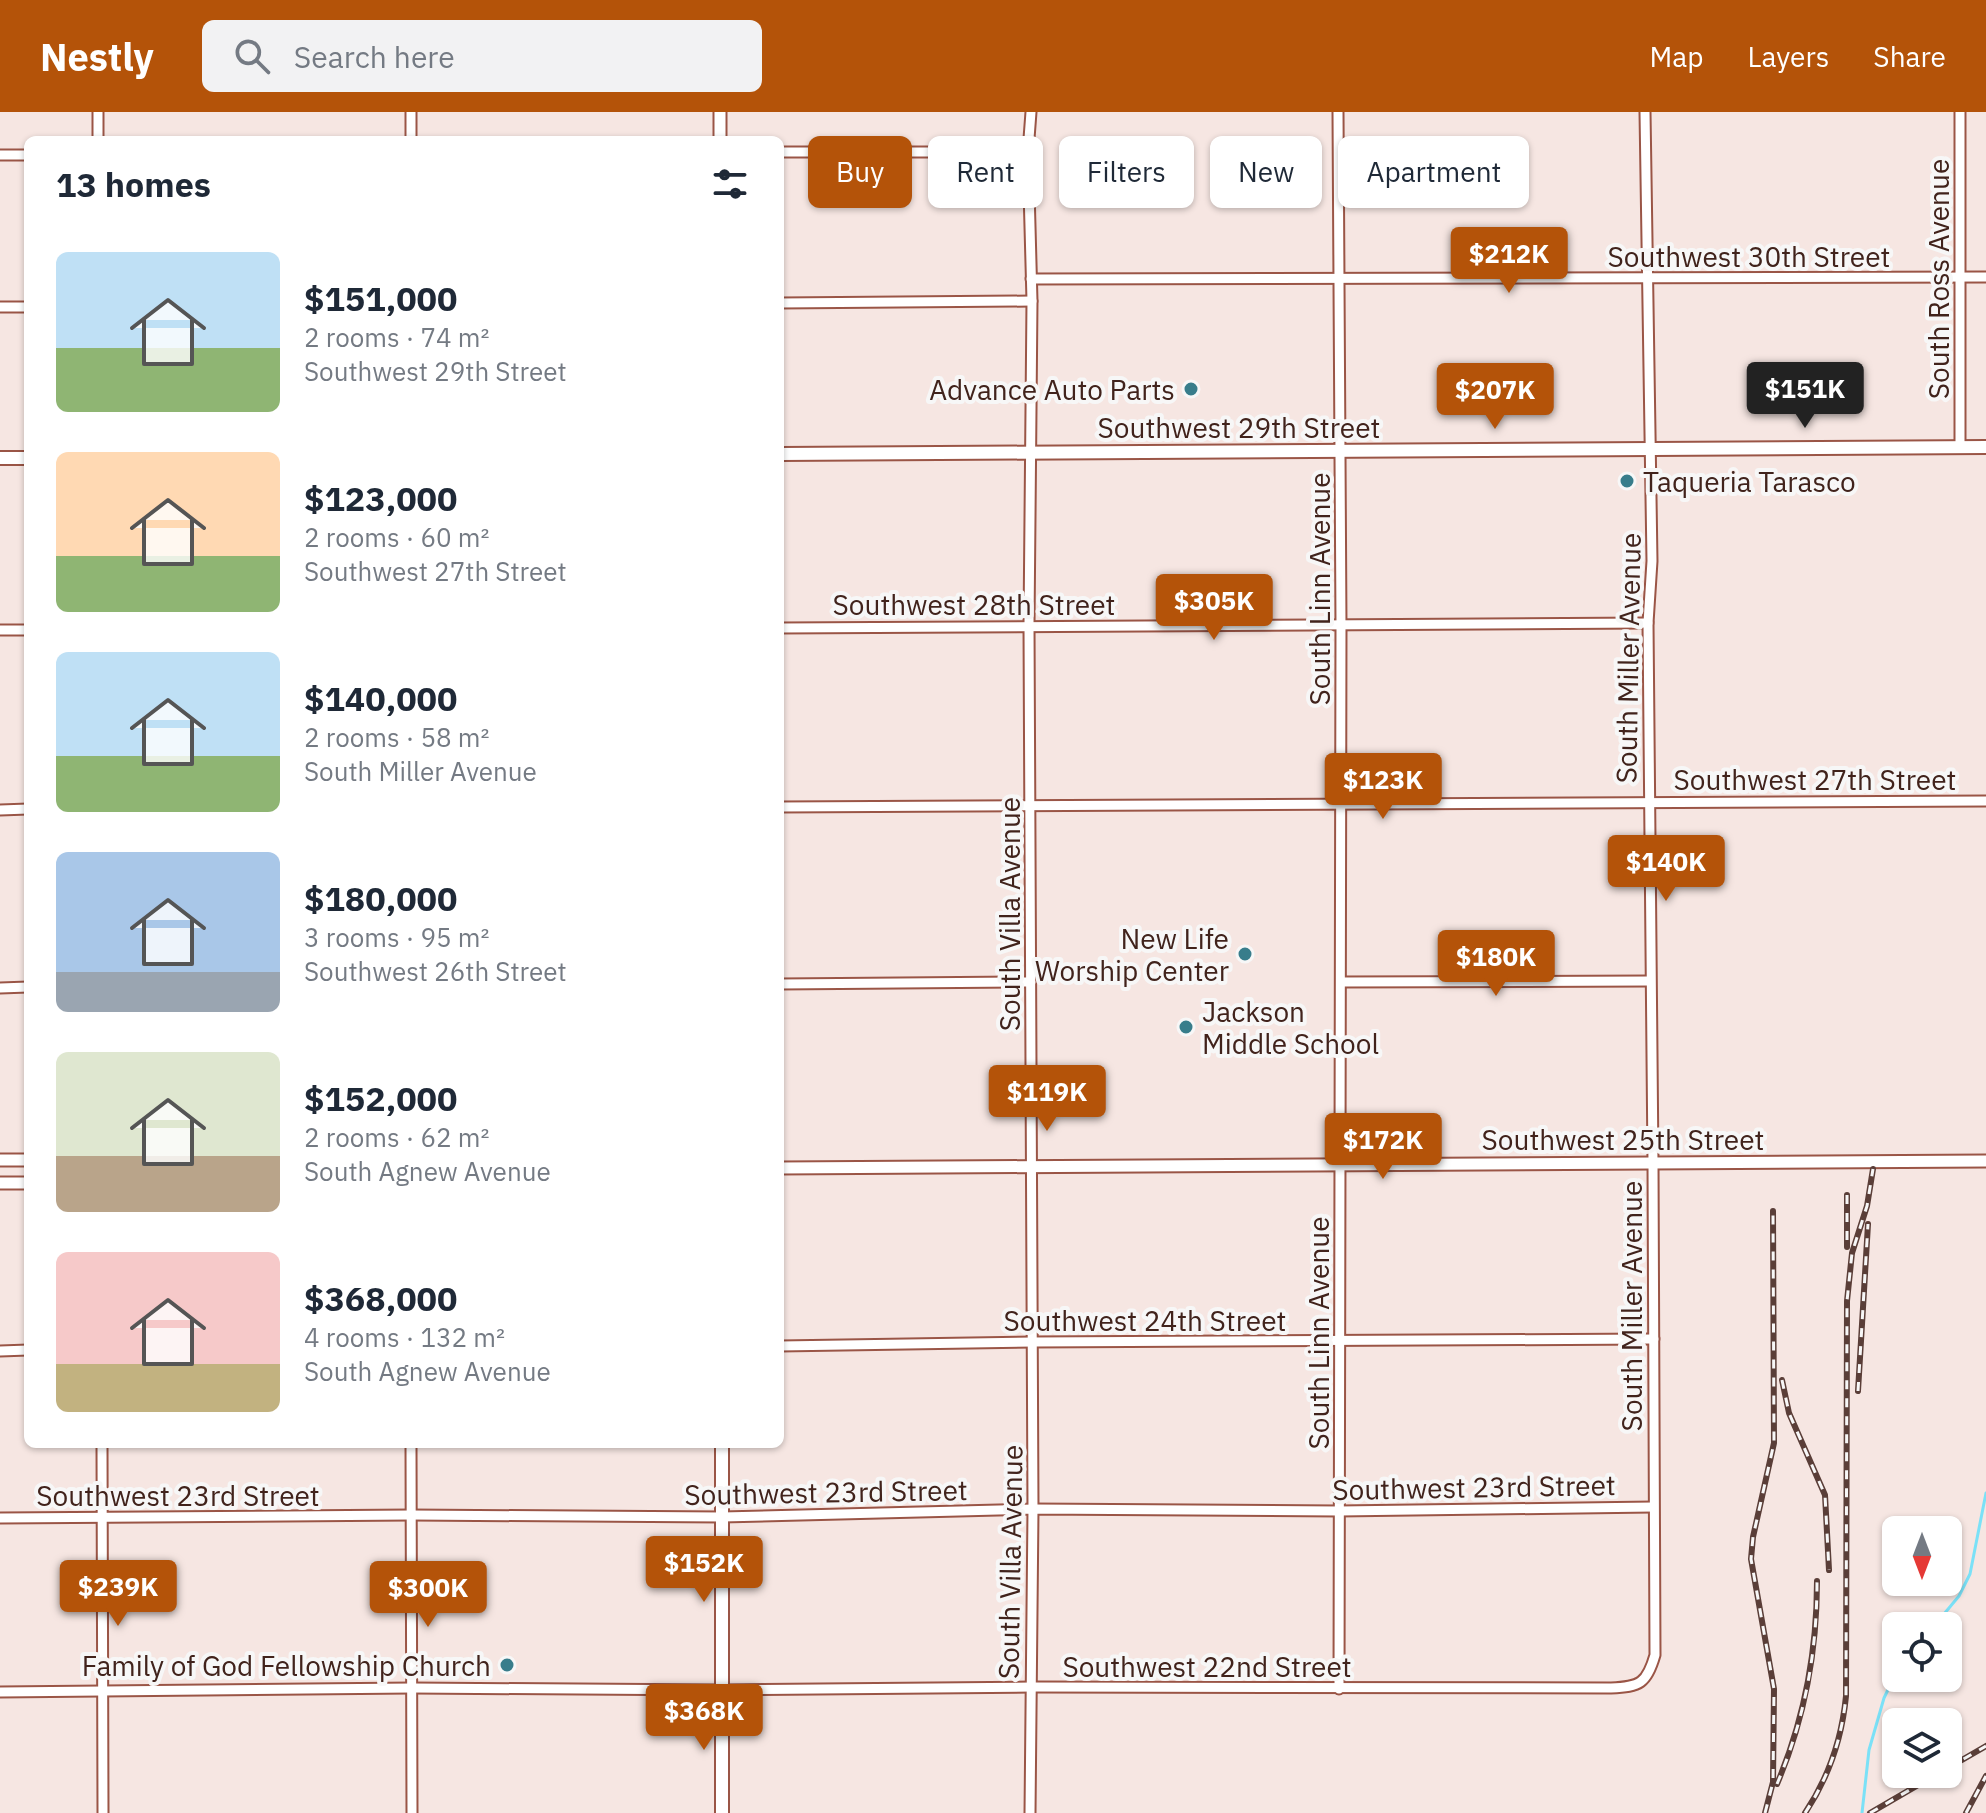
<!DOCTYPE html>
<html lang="en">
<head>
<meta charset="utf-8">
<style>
	body { margin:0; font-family:"IBM Plex Sans",sans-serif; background:#f2f2f3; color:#1f2937; height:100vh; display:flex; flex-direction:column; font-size:30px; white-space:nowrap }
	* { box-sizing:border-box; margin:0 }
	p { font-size:26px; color:#747a83 }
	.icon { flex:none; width:44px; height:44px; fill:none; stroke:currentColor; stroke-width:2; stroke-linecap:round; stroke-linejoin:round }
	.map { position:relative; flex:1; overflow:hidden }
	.panel { position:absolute; left:24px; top:24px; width:760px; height:1312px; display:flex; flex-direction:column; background:#fff; border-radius:12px; box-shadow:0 2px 6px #0004 }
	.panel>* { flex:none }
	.guide { position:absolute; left:808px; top:24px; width:760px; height:72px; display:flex; gap:16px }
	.needle { width:52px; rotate:180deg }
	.tools { position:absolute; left:1882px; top:1404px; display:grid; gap:16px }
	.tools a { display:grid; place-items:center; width:80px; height:80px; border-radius:12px; background:#fff; box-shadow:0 2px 6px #0004; font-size:40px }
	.price { position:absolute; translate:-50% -68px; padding:0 18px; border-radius:8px; background:#b45309; color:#fff; font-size:26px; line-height:52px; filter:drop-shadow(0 2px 4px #0008) }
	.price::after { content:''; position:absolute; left:50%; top:48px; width:24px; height:18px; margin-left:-12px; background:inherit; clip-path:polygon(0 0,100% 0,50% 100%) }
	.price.selected { background:#222; color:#fff }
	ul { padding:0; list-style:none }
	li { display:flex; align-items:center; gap:24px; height:200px; padding:0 32px }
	li span { display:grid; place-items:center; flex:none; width:224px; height:160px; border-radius:12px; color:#555 }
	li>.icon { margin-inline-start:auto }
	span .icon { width:96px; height:96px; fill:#fffc; stroke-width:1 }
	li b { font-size:34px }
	h2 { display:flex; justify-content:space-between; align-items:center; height:96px; padding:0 32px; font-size:34px }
	.chip { padding:0 28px; border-radius:12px; background:#fff; box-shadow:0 2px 6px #0004; font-size:28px; line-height:72px }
	.chip.selected { background:#b45309; color:#fff }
	header { display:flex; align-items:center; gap:48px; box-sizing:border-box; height:112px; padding:0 40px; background:#b45309; color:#fff }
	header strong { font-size:38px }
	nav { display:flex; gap:44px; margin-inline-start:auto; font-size:28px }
	.search { width:560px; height:72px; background:#f2f2f3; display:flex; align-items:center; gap:20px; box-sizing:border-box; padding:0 28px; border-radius:12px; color:#747a83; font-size:30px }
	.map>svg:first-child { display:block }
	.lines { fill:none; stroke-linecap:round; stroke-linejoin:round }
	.stream { stroke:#7be1f7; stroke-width:3 }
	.minor-casing { stroke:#9a5546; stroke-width:13 }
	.tertiary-casing { stroke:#9a5546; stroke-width:15 }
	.secondary-casing { stroke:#9a5546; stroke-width:16 }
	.minor { stroke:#fff; stroke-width:9 }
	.tertiary { stroke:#fff; stroke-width:11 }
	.secondary { stroke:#fff; stroke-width:12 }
	.rail-casing { stroke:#5a3e38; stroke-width:6 }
	.rail { stroke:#f7f7f7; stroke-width:3; stroke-dasharray:9; stroke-linecap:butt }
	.poi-dot { fill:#387d8b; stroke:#f7f7f7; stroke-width:3 }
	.labels { text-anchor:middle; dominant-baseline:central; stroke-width:8; stroke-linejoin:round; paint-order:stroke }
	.street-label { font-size:28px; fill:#41231c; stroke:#f7f7f7 }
	.poi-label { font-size:28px; fill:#41231c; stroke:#f7f7f7; text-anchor:end }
</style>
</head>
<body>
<header>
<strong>Nestly</strong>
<div class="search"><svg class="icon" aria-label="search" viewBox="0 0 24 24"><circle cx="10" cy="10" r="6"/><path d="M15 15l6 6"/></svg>Search here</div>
<nav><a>Map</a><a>Layers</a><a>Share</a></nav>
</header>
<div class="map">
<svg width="1986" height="1701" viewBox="0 0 1986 1701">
	<rect width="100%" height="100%" fill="#f6e6e2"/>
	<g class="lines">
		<g class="stream">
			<path d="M1934,1514l25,-30 11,-22 16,-81"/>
			<path d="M1862,1701l7,-63 15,-52 12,-25"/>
		</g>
		<g class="minor-casing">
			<g id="minor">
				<path d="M411,0v28"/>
				<path d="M1338,0l3,513 -2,1064"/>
				<path d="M1960,0v335"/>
				<path d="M98,28v-28"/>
				<path d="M780,40h248"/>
				<path d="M0,43h28"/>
				<path d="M1031,167l955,-2"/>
				<path d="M780,191l252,-2"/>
				<path d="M0,195h28"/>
				<path d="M780,516l868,-5"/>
				<path d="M0,518h28"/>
				<path d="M780,695l1206,-6"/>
				<path d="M0,698l28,-1"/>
				<path d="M1341,870l309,-1"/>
				<path d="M780,872l251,-2"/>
				<path d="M0,876l28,-1"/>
				<path d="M780,1234l253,-4 621,-3"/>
				<path d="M0,1239l28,-1"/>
				<path d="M102,1332l1,369"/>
				<path d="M411,1332l1,369"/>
				<path d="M0,1406l411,-3 311,2 311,-8 306,2 314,-4"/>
				<path d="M0,1580l412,-4 310,2 309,-3 580,1c29,-1 36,-5 44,-33l-2,-492 -5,-540 4,-62 -7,-449"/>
				<path d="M1030,1701l3,-304 -4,-884 3,-324 -4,-149 3,-40"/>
			</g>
		</g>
		<g class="tertiary-casing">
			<g id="tertiary">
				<path d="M720,0v28"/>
				<path d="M0,1048h28"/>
				<path d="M780,1056l1206,-7"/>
				<path d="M0,1071h28"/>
			</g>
		</g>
		<g class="secondary-casing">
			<g id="secondary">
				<path d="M780,342l1206,-7"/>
				<path d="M0,346h28"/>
				<path d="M722,1701v-369"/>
			</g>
		</g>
		<use href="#minor" class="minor"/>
		<use href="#tertiary" class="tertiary"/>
		<use href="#secondary" class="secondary"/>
		<g class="rail-casing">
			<g id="rail">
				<path d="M1847,1083v52"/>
				<path d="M1782,1268l7,33 36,82 4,75"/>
				<path d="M1858,1279l10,-167"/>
				<path d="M1948,1656l38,-22"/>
				<path d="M1777,1672c28,-66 40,-131 40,-203"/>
				<path d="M1765,1701l8,-31 1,-93 -23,-130 2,-22 21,-94 -1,-232"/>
				<path d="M1805,1701c24,-36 37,-75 41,-117l1,-395 5,-48 15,-47 6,-37"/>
				<path d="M1870,1701l67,-39"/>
				<path d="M1966,1701l20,-37"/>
			</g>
		</g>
		<use href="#rail" class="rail"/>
	</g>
	<g class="poi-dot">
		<circle cx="1191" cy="277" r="8"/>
		<circle cx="1627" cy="369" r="8"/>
		<circle cx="1245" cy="842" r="8"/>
		<circle cx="1186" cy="915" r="8"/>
		<circle cx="507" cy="1553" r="8"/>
	</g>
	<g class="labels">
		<g class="street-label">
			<text x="1749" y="144">Southwest 30th Street</text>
			<text transform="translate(1938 167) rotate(-90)">South Ross Avenue</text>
			<text x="1239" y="315">Southwest 29th Street</text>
			<text transform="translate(1319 477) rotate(-90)">South Linn Avenue</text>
			<text x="974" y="492">Southwest 28th Street</text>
			<text transform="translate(1628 546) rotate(-89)">South Miller Avenue</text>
			<text x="1815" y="667">Southwest 27th Street</text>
			<text transform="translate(1009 802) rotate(-90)">South Villa Avenue</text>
			<text x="1623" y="1027">Southwest 25th Street</text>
			<text transform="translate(1631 1194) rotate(-90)">South Miller Avenue</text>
			<text x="1145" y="1208">Southwest 24th Street</text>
			<text transform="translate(1318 1221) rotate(-90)">South Linn Avenue</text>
			<text transform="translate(1474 1375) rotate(-1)">Southwest 23rd Street</text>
			<text transform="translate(826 1380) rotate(-1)">Southwest 23rd Street</text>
			<text x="178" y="1383">Southwest 23rd Street</text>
			<text transform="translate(1010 1450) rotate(-89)">South Villa Avenue</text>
			<text x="1207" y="1554">Southwest 22nd Street</text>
		</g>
		<g class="poi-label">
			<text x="1175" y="277">Advance Auto Parts</text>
			<text x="1643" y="369" text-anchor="start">Taqueria Tarasco</text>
			<text x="1229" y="826">New Life<tspan x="1229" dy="32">Worship Center</tspan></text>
			<text x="1202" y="899" text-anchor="start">Jackson<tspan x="1202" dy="32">Middle School</tspan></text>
			<text x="491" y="1553">Family of God Fellowship Church</text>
		</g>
	</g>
</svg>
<div class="tools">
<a><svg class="needle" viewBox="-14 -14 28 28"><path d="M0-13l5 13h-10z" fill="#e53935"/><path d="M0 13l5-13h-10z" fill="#747a83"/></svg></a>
<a><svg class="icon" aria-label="locate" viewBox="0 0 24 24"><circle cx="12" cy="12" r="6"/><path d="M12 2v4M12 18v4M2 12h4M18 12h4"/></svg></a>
<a><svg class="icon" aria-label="layers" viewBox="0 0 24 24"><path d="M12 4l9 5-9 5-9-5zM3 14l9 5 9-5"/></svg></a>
</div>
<b class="price" style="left:1509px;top:183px">$212K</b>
<b class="price selected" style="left:1805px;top:318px">$151K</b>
<b class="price" style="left:1495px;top:319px">$207K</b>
<b class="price" style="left:1214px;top:530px">$305K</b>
<b class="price" style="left:1383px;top:709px">$123K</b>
<b class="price" style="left:1666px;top:791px">$140K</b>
<b class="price" style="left:1496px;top:886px">$180K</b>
<b class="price" style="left:1047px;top:1021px">$119K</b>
<b class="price" style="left:1383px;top:1069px">$172K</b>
<b class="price" style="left:704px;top:1492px">$152K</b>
<b class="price" style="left:118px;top:1516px">$239K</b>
<b class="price" style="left:428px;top:1517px">$300K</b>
<b class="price" style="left:704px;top:1640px">$368K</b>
<div class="guide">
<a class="chip selected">Buy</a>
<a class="chip">Rent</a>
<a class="chip">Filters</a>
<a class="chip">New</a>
<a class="chip">Apartment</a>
</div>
<section class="panel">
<h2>13 homes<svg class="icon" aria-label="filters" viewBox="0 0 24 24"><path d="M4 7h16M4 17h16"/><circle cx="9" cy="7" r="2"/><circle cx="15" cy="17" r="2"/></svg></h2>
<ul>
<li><span style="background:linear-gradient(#bfe0f5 60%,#8fb573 0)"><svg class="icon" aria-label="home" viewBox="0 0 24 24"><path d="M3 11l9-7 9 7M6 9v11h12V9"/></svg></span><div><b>$151,000</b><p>2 rooms · 74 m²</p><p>Southwest 29th Street</p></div></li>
<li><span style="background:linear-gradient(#ffd9b3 65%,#8fb573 0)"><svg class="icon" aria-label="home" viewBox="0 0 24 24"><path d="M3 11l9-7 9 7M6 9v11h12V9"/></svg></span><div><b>$123,000</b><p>2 rooms · 60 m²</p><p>Southwest 27th Street</p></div></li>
<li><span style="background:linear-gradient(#bfe0f5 65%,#8fb573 0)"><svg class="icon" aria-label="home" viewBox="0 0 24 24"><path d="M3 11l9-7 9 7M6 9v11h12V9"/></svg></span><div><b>$140,000</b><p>2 rooms · 58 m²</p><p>South Miller Avenue</p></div></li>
<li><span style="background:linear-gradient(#a9c7e8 75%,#9aa5b1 0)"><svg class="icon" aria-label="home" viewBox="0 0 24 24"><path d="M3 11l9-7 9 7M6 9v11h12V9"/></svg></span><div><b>$180,000</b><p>3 rooms · 95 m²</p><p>Southwest 26th Street</p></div></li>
<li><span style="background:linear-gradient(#dfe7d0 65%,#b9a48a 0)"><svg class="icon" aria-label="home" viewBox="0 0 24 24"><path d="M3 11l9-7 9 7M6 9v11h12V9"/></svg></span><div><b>$152,000</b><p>2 rooms · 62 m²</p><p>South Agnew Avenue</p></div></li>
<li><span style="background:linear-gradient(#f6c9c9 70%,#c2b280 0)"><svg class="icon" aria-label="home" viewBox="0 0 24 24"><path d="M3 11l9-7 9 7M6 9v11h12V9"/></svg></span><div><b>$368,000</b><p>4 rooms · 132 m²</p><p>South Agnew Avenue</p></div></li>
</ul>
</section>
</div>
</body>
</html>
